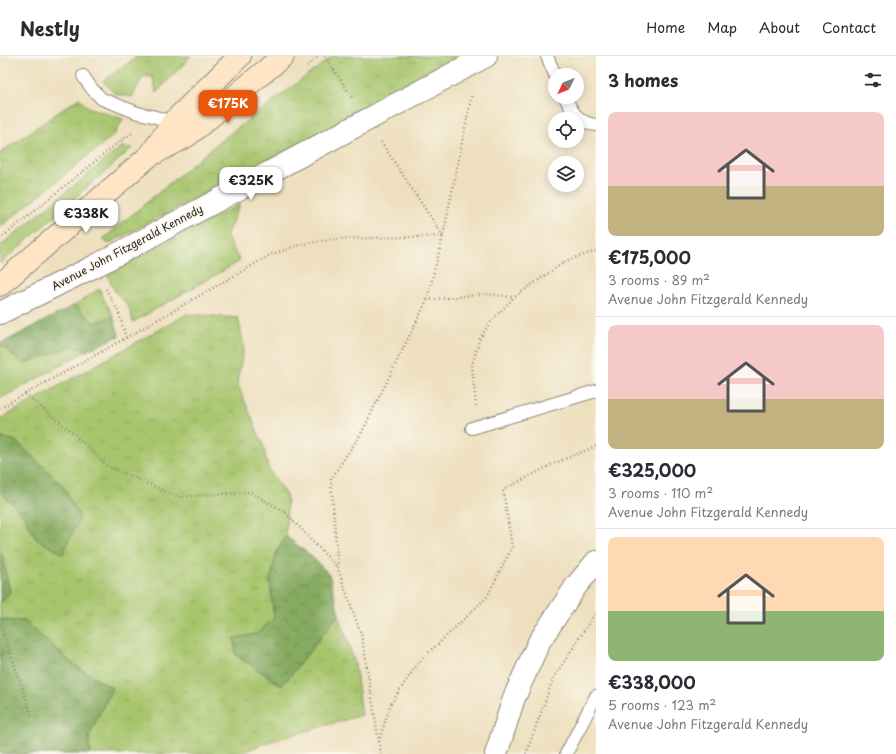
<!DOCTYPE html>
<html lang="en">
<head>
<meta charset="utf-8">
<style>
	body { margin:0; font-family:"Playpen Sans",sans-serif; background:#f7f7f7; color:#2b2b33; height:100vh; display:flex; flex-direction:column; font-size:15px; white-space:nowrap }
	* { box-sizing:border-box; margin:0 }
	p { font-size:13px; color:#7c7c81 }
	.icon { flex:none; width:22px; height:22px; fill:none; stroke:currentColor; stroke-width:2; stroke-linecap:round; stroke-linejoin:round }
	.map { position:relative; flex:1; overflow:hidden }
	.drawer { display:flex; flex-direction:column; background:#fff; width:300px }
	.drawer>* { flex:none }
	.needle { width:26px; rotate:227deg }
	.tools { position:absolute; left:548px; top:12px; display:grid; gap:8px }
	.tools a { display:grid; place-items:center; width:36px; height:36px; border-radius:50%; background:#fff; box-shadow:0 2px 10px #0003; font-size:20px }
	.price { position:absolute; translate:-50% -34px; padding:0 9px; border-radius:8px; background:#fff; color:#222; font-size:13px; line-height:26px; filter:drop-shadow(0 1px 2px #0008) }
	.price::after { content:''; position:absolute; left:50%; top:24px; width:12px; height:9px; margin-left:-6px; background:inherit; clip-path:polygon(0 0,100% 0,50% 100%) }
	.price.active { background:#ea580c; color:#fff }
	ul { padding:0; list-style:none }
	li { display:grid; align-content:center; gap:8px; height:212px; padding:0 12px }
	li+li { border-top:1px solid #e1e1e2 }
	li span { display:grid; place-items:center; height:124px; border-radius:8px; color:#555 }
	li>.icon { margin-inline-start:auto }
	span .icon { width:72px; height:72px; fill:#fffc; stroke-width:1 }
	li b { font-size:17px }
	h2 { display:flex; justify-content:space-between; align-items:center; height:48px; padding:0 12px; font-size:17px }
	header { display:flex; align-items:center; gap:24px; box-sizing:border-box; height:56px; padding:0 20px; background:#fff; border-bottom:1px solid #e1e1e2 }
	header strong { font-size:19px }
	nav { display:flex; gap:22px; margin-inline-start:auto; font-size:14px }
	main { display:flex; flex:1; min-height:0 }
	.map>svg:first-child { display:block }
	.grass { fill:url(#grass-tufts); stroke:#69784c }
	.forest { fill:url(#forest-crowns); stroke:#586a46 }
	.lines { fill:none; stroke-linecap:round; stroke-linejoin:round }
	.service-casing { stroke:#8c8675; stroke-width:14 }
	.minor-casing { stroke:#8c8675; stroke-width:24 }
	.secondary-casing { stroke:#8c8675; stroke-width:24 }
	.path { stroke:#8c8675; stroke-width:2.5; stroke-dasharray:1 3; stroke-linecap:butt }
	.service { stroke:#fff; stroke-width:12 }
	.minor { stroke:#fff; stroke-width:22 }
	.secondary { stroke:#fde5c5; stroke-width:22 }
	.labels { text-anchor:middle; dominant-baseline:central; stroke-width:3.5; stroke-linejoin:round; paint-order:stroke }
	.street-label { font-size:11px; fill:#2b2b2b; stroke:#fbf7ec }
</style>
</head>
<body>
<header>
<strong>Nestly</strong>
<nav><a>Home</a><a>Map</a><a>About</a><a>Contact</a></nav>
</header>
<main>
<div class="map">
<svg width="596" height="698" viewBox="0 0 596 698">
	<defs>
		<pattern id="grass-tufts" width="24" height="20" patternUnits="userSpaceOnUse"><rect width="24" height="20" fill="#a7c56d"/><path d="M3 7l-1-3M5 7V3M7 7l1-3M15 17l-1-3M17 17v-4M19 17l1-3" fill="none" stroke="#90a95f"/></pattern>
		<pattern id="forest-crowns" width="20" height="18" patternUnits="userSpaceOnUse"><rect width="20" height="18" fill="#85aa60"/><path d="M2 6a3 3 0 1 1 6 0M12 15a3 3 0 1 1 6 0" fill="none" stroke="#6d8b4f"/></pattern>
	</defs>
	<rect width="100%" height="100%" fill="#fbf7ec"/>
	<filter id="ink" filterUnits="userSpaceOnUse"><feTurbulence type="fractalNoise" baseFrequency=".025" numOctaves="2"/><feDisplacementMap in="SourceGraphic" scale="8" xChannelSelector="R" yChannelSelector="G"/><feConvolveMatrix kernelMatrix="1 2 1 2 8 2 1 2 1" color-interpolation-filters="sRGB"/></filter>
	<filter id="wash" filterUnits="userSpaceOnUse"><feTurbulence type="fractalNoise" baseFrequency=".012" numOctaves="4" result="noise"/><feDisplacementMap in="SourceGraphic" scale="16" xChannelSelector="R" yChannelSelector="G"/><feGaussianBlur stdDeviation="0.9" result="paint"/><feColorMatrix in="noise" values="0 0 0 0 0 0 0 0 0 0 0 0 0 0 0 0 0 1.4 0 .05"/><feComposite in="paint" operator="in"/></filter>
	<g filter="url(#wash)">
		<rect width="100%" height="100%" fill="#eee0bf"/>
		<g class="grass">
			<path d="M138,0h53l-35,37 -3,-16 -10,-1 -11,21 -17,-3 -12,-13z"/>
			<path d="M333,0h129l-33,20 -321,168 -5,-5 116,-97z"/>
			<path d="M79,42l9,9 35,12 -8,15 -115,93v-74z"/>
			<path d="M121,91l11,1 -132,116v-18z"/>
			<path d="M240,148l-14,32 14,25 -107,61 -4,-15 -13,-14 -9,-19z"/>
			<path d="M99,233l14,27 -19,7 -19,-18z"/>
			<path d="M187,258l51,4 6,28 -7,37 26,61 5,24 19,29 -1,39 -9,15 -7,30 4,37 -17,16 -23,4 2,17 46,31 57,-72 16,50 7,51 -94,27 -29,12h-149l-1,-19 23,-47 -39,-24 -49,-43 -24,-1v-17l10,-11 -8,-36 -2,-2v-63l25,26 11,22 -20,-98 -16,-4v-18z"/>
			<path d="M0,288l23,19 50,-17 15,4 -88,49z"/>
		</g>
		<g class="forest">
			<path d="M75,249l19,18 19,-7 4,12 2,8 -31,14 -15,-4 -50,18 -23,-20z"/>
			<path d="M0,381l16,4 45,42 19,34 -17,37 -27,-15 -11,-22 -25,-26z"/>
			<path d="M286,480l25,20 18,18 10,40 -57,72 -46,-31 -2,-17 23,-4 17,-16 -4,-37 7,-30z"/>
			<path d="M0,498l2,1 8,37 -10,11z"/>
			<path d="M0,564l24,1 49,43 39,24 -23,47 1,19h-90z"/>
		</g>
	</g>
	<g filter="url(#ink)">
		<g class="lines">
			<g class="service-casing">
				<g id="service">
					<path d="M547,0l8,19"/>
					<path d="M83,20l9,13 10,10 36,14 14,3 21,6"/>
					<path d="M565,41c7,15 14,26 31,28"/>
					<path d="M472,372l124,-37"/>
					<path d="M566,698l30,-58"/>
				</g>
			</g>
			<g class="minor-casing">
				<g id="minor">
					<path d="M0,257l99,-49 387,-208"/>
					<path d="M496,698l18,-56 25,-56 37,-56 20,-24"/>
				</g>
			</g>
			<g class="secondary-casing">
				<g id="secondary">
					<path d="M151,98l22,-32 67,-66"/>
					<path d="M0,229l149,-129 38,-20 96,-80"/>
				</g>
			</g>
			<g class="path">
				<path d="M325,0l28,43"/>
				<path d="M307,10l12,-10"/>
				<path d="M381,86l62,94"/>
				<path d="M0,183l119,-97 13,-9"/>
				<path d="M106,233l13,24 7,25"/>
				<path d="M427,244l59,-6 27,3"/>
				<path d="M25,338l48,39 34,33 72,31 71,-5 35,20 53,56"/>
				<path d="M476,350l-4,-41 8,-27 9,-14 25,-27 52,-36 30,-10"/>
				<path d="M0,352l126,-70 146,-84 31,-10 31,-5 109,-3"/>
				<path d="M0,567l32,93"/>
				<path d="M379,686l11,-37 28,-42 69,-66 25,-50 -9,-57 50,-26 43,-18"/>
				<path d="M381,698l-19,-117 -24,-68 -7,-90 31,-47 65,-132 16,-64 29,-142"/>
				<path d="M526,698l27,-75 43,-67"/>
			</g>
			<use href="#service" class="service"/>
			<use href="#minor" class="minor"/>
			<use href="#secondary" class="secondary"/>
		</g>
	</g>
	<g class="labels">
		<g class="street-label">
			<text transform="translate(127 191) rotate(-28)">Avenue John Fitzgerald Kennedy</text>
		</g>
	</g>
</svg>
<div class="tools">
<a><svg class="needle" viewBox="-14 -14 28 28"><path d="M0-13l5 13h-10z" fill="#e53935"/><path d="M0 13l5-13h-10z" fill="#7c7c81"/></svg></a>
<a><svg class="icon" aria-label="locate" viewBox="0 0 24 24"><circle cx="12" cy="12" r="6"/><path d="M12 2v4M12 18v4M2 12h4M18 12h4"/></svg></a>
<a><svg class="icon" aria-label="layers" viewBox="0 0 24 24"><path d="M12 4l9 5-9 5-9-5zM3 14l9 5 9-5"/></svg></a>
</div>
<b class="price active" style="left:228px;top:68px">€175K</b>
<b class="price" style="left:251px;top:145px">€325K</b>
<b class="price" style="left:86px;top:178px">€338K</b>
</div>
<section class="drawer">
<h2>3 homes<svg class="icon" aria-label="filters" viewBox="0 0 24 24"><path d="M4 7h16M4 17h16"/><circle cx="9" cy="7" r="2"/><circle cx="15" cy="17" r="2"/></svg></h2>
<ul>
<li><span style="background:linear-gradient(#f6c9c9 60%,#c2b280 0)"><svg class="icon" aria-label="home" viewBox="0 0 24 24"><path d="M3 11l9-7 9 7M6 9v11h12V9"/></svg></span><div><b>€175,000</b><p>3 rooms · 89 m²</p><p>Avenue John Fitzgerald Kennedy</p></div></li>
<li><span style="background:linear-gradient(#f6c9c9 60%,#c2b280 0)"><svg class="icon" aria-label="home" viewBox="0 0 24 24"><path d="M3 11l9-7 9 7M6 9v11h12V9"/></svg></span><div><b>€325,000</b><p>3 rooms · 110 m²</p><p>Avenue John Fitzgerald Kennedy</p></div></li>
<li><span style="background:linear-gradient(#ffd9b3 60%,#8fb573 0)"><svg class="icon" aria-label="home" viewBox="0 0 24 24"><path d="M3 11l9-7 9 7M6 9v11h12V9"/></svg></span><div><b>€338,000</b><p>5 rooms · 123 m²</p><p>Avenue John Fitzgerald Kennedy</p></div></li>
</ul>
</section>
</main>
</body>
</html>
